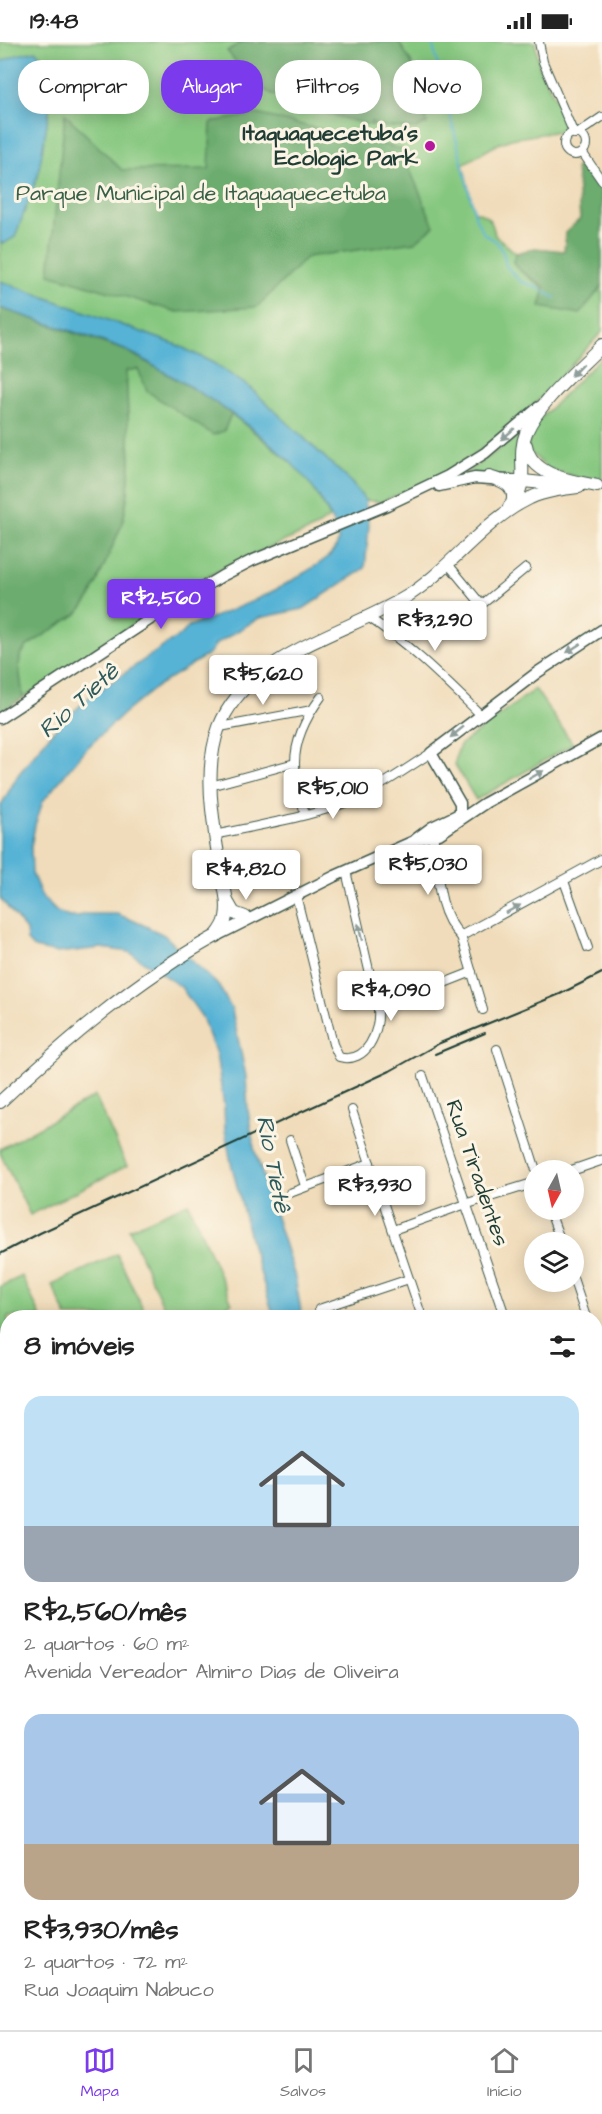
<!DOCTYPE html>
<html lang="pt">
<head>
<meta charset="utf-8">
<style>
	body { margin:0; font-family:"Architects Daughter",sans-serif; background:#f6f6f6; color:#222; height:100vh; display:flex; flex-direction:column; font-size:22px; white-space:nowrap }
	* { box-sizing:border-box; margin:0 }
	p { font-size:20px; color:#767676 }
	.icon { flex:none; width:33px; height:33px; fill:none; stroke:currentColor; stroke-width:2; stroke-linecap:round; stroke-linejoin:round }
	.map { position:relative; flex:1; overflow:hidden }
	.panel { position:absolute; left:0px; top:1268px; width:603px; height:722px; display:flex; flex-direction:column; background:#fff; border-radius:24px 24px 0 0; box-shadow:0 3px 15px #0003 }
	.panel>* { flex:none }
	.banner { position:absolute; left:18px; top:18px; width:567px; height:54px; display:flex; gap:12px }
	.needle { width:39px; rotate:188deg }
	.buttons { position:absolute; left:524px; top:1118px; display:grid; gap:12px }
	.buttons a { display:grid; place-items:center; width:60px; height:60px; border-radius:50%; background:#fff; box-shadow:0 3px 15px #0003; font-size:30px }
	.price { position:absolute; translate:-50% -51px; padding:0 14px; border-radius:6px; background:#fff; color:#222; font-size:20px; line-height:39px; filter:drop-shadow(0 2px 3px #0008) }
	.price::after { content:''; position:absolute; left:50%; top:36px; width:18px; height:14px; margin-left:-9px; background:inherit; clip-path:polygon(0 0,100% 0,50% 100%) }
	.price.active { background:#7c3aed; color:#fff }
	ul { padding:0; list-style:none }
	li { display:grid; align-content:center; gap:12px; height:318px; padding:0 24px }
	li span { display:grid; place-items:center; height:186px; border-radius:18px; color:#555 }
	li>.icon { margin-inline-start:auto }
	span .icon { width:108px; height:108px; fill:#fffc; stroke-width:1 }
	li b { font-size:26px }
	h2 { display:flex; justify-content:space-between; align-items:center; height:72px; padding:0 24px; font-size:26px }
	.tag { padding:0 21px; border-radius:24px; background:#fff; box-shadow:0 3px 15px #0003; font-size:21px; line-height:54px }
	.tag.active { background:#7c3aed; color:#fff }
	.status { display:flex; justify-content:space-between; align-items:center; height:42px; padding:0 30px; background:#fff; direction:ltr }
	.status svg { height:16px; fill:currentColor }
	.menu { display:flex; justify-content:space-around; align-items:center; height:84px; border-top:2px solid #e0e0e0; background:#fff; font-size:16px; color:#767676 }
	.menu a { display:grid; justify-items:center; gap:3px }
	.menu .active { color:#7c3aed }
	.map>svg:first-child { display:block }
	.green { fill:#85c77f; stroke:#52825a; stroke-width:1.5 }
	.forest { fill:#6cac6e; stroke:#467451; stroke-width:1.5 }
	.water { fill:#57b3d5; stroke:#3b7884; stroke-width:1.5 }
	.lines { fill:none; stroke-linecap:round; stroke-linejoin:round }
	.stream { stroke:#57b3d5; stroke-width:2 }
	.minor-casing { stroke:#3e5548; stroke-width:10 }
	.tertiary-casing { stroke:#3e5548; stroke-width:11 }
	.secondary-casing { stroke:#3e5548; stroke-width:13 }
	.primary-casing { stroke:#3e5548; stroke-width:14 }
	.motorway-casing { stroke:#3e5548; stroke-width:16 }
	.minor { stroke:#fff; stroke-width:8 }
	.tertiary { stroke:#fff; stroke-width:9 }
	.secondary { stroke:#fff; stroke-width:10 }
	.primary { stroke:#fff; stroke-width:12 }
	.motorway { stroke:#fff; stroke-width:14 }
	.rail { stroke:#1f3d34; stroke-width:2 }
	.oneway { fill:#8f9e9a }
	.poi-dot { fill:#b5179e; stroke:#fcf5e5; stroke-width:2 }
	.labels { text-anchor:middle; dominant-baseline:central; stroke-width:6; stroke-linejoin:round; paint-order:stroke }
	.poi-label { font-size:22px; font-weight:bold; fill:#1f3d34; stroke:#fcf5e5; text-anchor:end }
	.park-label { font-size:22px; fill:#386047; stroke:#fcf5e5 }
	.street-label { font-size:22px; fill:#1f3d34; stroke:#fcf5e5 }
	.water-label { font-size:24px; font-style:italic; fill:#2d5a5c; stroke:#fcf5e5 }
</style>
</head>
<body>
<div class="status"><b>19:48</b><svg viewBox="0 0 49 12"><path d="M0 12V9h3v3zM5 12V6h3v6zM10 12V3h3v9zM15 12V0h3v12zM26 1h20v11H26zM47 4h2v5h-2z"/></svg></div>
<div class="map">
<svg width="602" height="1988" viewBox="0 0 602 1988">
	<rect width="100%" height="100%" fill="#fcf5e5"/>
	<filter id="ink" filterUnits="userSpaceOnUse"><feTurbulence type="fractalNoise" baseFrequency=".0167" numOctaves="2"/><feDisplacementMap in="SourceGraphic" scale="12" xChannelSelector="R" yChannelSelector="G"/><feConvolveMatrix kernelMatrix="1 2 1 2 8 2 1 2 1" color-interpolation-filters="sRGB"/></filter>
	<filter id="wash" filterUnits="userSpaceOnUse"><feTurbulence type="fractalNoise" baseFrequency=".008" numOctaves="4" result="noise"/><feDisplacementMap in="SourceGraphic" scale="24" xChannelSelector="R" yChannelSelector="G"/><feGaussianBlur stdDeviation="1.35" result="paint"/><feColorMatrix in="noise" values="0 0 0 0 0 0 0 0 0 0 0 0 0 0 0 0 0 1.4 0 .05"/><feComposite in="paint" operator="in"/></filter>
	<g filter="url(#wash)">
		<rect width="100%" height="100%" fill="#f0dcba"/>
		<g class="green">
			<path d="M0,0h535l5,27 31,60 -60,10 -13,5 -35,20 11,47c14,4 19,10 21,24l21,18 -3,9 6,8 60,44 23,-28v46l-60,65 -24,23 -46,37 -51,29 -41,16 -15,-2 -16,-20 -100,-93 -36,-24 -36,-18 -177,-64z"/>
			<path d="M602,314v123l-22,-1 -32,-9 -19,-18 -1,-7 8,-21z"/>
			<path d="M138,326l86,63 7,-17c24,19 50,38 72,60 11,13 19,29 27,43l-15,11 -86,37 -31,17 -175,116 -4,-31 1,-11 7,-10 50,-32 13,-16 33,-76 5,-30 2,-29 -4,-93z"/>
			<path d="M520,392l2,44 -61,-1z"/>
			<path d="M535,647l38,55 -97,56 -21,-35 1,-9 4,-11z"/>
			<path d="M95,1054l32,70 -97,49 -30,-62v-4z"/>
			<path d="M188,1161l44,100 -31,14h-33l-39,-88z"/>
			<path d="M117,1212l30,63h-80l-15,-32z"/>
			<path d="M22,1234l19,41h-33l-1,83 -7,-15v-98z"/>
		</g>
		<g class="forest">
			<path d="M242,0h157l12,20 16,61 -11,6 -38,-3 -8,-5 3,5c-35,-10 -96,-22 -122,-46 -9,-9 -16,-20 -24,-29z"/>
			<path d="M65,72l57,56 87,-1 2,-47 46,-8 144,35 33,77 -19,16 -108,15 -50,50 -80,5 -128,-38z"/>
			<path d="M584,124l18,24v96l-22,28 -40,-7 5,-20 -26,-17 -6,-8 3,-9 19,-5 29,3 2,-19 14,-13 -4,-52z"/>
			<path d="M0,266l127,43 84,48 20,15 -7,17 -11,4 -66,-44 -9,-22 -12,2 4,92 -2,29 -5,30 -33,76 -13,16 -50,32 -7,10 -1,11 4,31 -23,15z"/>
		</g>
		<g class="water">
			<path d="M36,9l20,21 -18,103 -23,62 -10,6h-5v-181l17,-7z"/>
			<path d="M0,239l177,64 36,18 36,24 100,93 16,20 4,26 -4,42 -62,41 -44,9 -43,26 -7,10 -49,30 -37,30 -37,35 -43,52 -8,24 -4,22 1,26 10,24 15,15 12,5h9l6,-3h33l20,8 27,13 55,51 13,24 14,66 2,34 6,38 41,129 7,40h-28l-22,-71 -21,-83 -6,-33 -1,-24 -8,-52 -14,-37 -21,-30 -52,-35 -28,-4 -43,5 -24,-5 -7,-7 -1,-11 -26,-32v-91l18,-32 34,-43 36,-34 95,-65 6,-7c42,-15 78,-29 115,-53 11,-7 25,-14 32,-26 7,-13 -6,-30 -12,-42 -29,-53 -110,-106 -163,-135 -12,-7 -23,-15 -36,-20 -40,-16 -83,-28 -125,-42z"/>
		</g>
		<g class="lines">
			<g class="stream">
				<path d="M432,0l44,177 8,15 13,8 7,13 2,11 14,15 16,6 19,11"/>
				<path d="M0,1691l8,9"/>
				<path d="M0,1841l8,-8"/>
			</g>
		</g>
	</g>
	<g filter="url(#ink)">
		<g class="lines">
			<g class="minor-casing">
				<g id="minor">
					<path d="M539,0l4,20 31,72"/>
					<circle cx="575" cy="102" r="11"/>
					<path d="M577,92l25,-17"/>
					<path d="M582,110l20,29"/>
					<path d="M448,522l33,40"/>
					<path d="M368,575c42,28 76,62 112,97"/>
					<path d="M457,583l69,-57"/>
					<path d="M220,685l92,-17"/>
					<path d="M210,744l85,-23"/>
					<path d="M305,773c-4,-17 -10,-36 -10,-52 0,-24 12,-47 26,-66"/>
					<path d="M214,793c44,-10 106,-19 145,-38 25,-12 48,-29 72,-44"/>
					<path d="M346,829l32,138"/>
					<path d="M564,839l24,67"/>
					<path d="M296,853l37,149 6,13c28,8 41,-26 39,-48l94,-37"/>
					<path d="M461,894l22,74"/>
					<path d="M497,1007l39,121"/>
					<path d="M352,1068l70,207"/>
					<path d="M290,1098l15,46"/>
					<path d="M290,1151l80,-30"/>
					<path d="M549,1167l12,33"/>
					<path d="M393,1188l73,-26 -43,-128"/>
					<path d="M573,1236l13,39"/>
					<path d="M319,1267l90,-30"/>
					<path d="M596,1302l6,19"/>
					<path d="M596,1341l6,-3"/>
					<path d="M600,1497l2,-2"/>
					<path d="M0,1542l8,-7"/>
					<path d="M0,1619l1,1"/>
					<path d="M0,1724l8,-7"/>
					<path d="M0,1786l8,9"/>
					<path d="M0,1821l8,-8"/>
					<path d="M72,1982l30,6"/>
				</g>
			</g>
			<g class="tertiary-casing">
				<g id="tertiary">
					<path d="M433,795c5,33 3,75 28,99l141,-77"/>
					<path d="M573,1128l29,-10"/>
					<path d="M505,1275l-39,-113 68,-21"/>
					<path d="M0,1454l8,11"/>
					<path d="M596,1548l6,19"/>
					<path d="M596,1687l6,-3"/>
					<path d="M596,1810l6,-1"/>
					<path d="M56,1988l12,-6"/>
				</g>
			</g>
			<g class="secondary-casing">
				<g id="secondary">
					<path d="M439,444l36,-8 48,3"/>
					<path d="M0,676l155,-102 67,-40 29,-15 136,-56 61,-29 37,-23 54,-46"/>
					<path d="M416,797l16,-12 25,-12 3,-3v-9l-29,-50 107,-81 64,-42"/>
					<path d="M216,894l119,-60 79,-35 25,-7 46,-31 117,-65"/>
				</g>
			</g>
			<g class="primary-casing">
				<g id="primary">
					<path d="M526,403c5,31 46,36 71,41"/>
					<path d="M489,435c15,4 28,9 23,27"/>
					<path d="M523,439l39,4"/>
					<path d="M509,465c24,-25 6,-47 17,-74 14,-33 52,-63 76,-88"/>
					<path d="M227,859l7,12 11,4"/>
					<path d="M0,1060c66,-61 136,-122 216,-166 5,-6 9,-11 10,-19 3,-15 -2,-31 -5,-45 -4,-21 -7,-42 -9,-63 -3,-27 -2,-57 7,-82 29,-73 126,-93 187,-130 45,-28 76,-76 124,-99 16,-7 33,-9 49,-11"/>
				</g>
			</g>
			<g class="motorway-casing">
				<g id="motorway">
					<path d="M596,1741l6,-2"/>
					<path d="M596,1768l6,-2"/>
					<path d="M0,1944l8,-4"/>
					<path d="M0,1986l8,-6"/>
				</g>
			</g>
			<use href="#minor" class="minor"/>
			<use href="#tertiary" class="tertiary"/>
			<use href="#secondary" class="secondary"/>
			<use href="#primary" class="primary"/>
			<use href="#motorway" class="motorway"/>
			<g class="rail">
				<path d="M435,1012l50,-21"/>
				<path d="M0,1212l40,-21 350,-162 50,-28 120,-49 42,-21"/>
			</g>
		</g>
		<defs><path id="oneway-solid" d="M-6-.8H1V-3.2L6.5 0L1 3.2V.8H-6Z" transform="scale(1.5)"/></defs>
		<g class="oneway">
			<use href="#oneway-solid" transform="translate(577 328) rotate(134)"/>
			<use href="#oneway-solid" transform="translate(508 392) rotate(139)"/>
			<use href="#oneway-solid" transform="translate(574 606) rotate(147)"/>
			<use href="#oneway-solid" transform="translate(457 690) rotate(141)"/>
			<use href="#oneway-solid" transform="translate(536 733) rotate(-29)"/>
			<use href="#oneway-solid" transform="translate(513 867) rotate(-28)"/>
			<use href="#oneway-solid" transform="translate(360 890) rotate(-103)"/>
		</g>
	</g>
	<circle class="poi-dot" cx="430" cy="104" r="6"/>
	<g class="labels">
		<g class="poi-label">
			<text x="418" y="91">Itaquaquecetuba's<tspan x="418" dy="25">Ecologic Park</tspan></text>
		</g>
		<g class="park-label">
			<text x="201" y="151">Parque Municipal de Itaquaquecetuba</text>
		</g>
		<g class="street-label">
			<text transform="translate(477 1131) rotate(71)">Rua Tiradentes</text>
		</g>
		<g class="water-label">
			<text transform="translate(79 659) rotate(-42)">Rio Tietê</text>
			<text transform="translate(273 1122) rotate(79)">Rio Tietê</text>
		</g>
	</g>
</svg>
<div class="buttons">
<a><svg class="needle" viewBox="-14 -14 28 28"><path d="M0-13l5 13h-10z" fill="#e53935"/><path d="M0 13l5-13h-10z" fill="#767676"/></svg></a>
<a><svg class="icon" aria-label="layers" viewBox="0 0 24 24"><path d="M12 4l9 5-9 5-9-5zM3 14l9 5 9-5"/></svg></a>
</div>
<b class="price active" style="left:161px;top:588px">R$2,560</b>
<b class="price" style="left:435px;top:610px">R$3,290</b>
<b class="price" style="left:263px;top:664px">R$5,620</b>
<b class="price" style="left:333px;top:778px">R$5,010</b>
<b class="price" style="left:428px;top:854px">R$5,030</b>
<b class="price" style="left:246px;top:859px">R$4,820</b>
<b class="price" style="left:391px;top:980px">R$4,090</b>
<b class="price" style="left:375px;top:1175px">R$3,930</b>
<div class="banner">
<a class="tag">Comprar</a>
<a class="tag active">Alugar</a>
<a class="tag">Filtros</a>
<a class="tag">Novo</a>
</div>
<section class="panel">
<h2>8 imóveis<svg class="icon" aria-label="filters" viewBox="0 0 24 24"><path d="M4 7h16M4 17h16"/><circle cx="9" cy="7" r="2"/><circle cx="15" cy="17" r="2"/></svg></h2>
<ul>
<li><span style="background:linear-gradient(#bfe0f5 70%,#9aa5b1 0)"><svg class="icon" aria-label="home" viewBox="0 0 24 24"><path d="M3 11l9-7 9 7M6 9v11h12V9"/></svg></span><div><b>R$2,560/mês</b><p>2 quartos · 60 m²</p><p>Avenida Vereador Almiro Dias de Oliveira</p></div></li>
<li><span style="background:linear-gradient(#a9c7e8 70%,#b9a48a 0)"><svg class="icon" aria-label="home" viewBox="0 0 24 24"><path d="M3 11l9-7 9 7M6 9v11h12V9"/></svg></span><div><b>R$3,930/mês</b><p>2 quartos · 72 m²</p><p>Rua Joaquim Nabuco</p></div></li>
</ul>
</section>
</div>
<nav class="menu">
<a class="active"><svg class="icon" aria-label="map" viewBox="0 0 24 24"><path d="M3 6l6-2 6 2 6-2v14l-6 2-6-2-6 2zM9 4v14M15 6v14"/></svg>Mapa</a>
<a><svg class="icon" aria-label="saved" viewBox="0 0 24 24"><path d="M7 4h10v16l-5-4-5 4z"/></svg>Salvos</a>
<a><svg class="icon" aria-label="home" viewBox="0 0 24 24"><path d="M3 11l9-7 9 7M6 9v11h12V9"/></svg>Início</a>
</nav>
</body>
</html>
